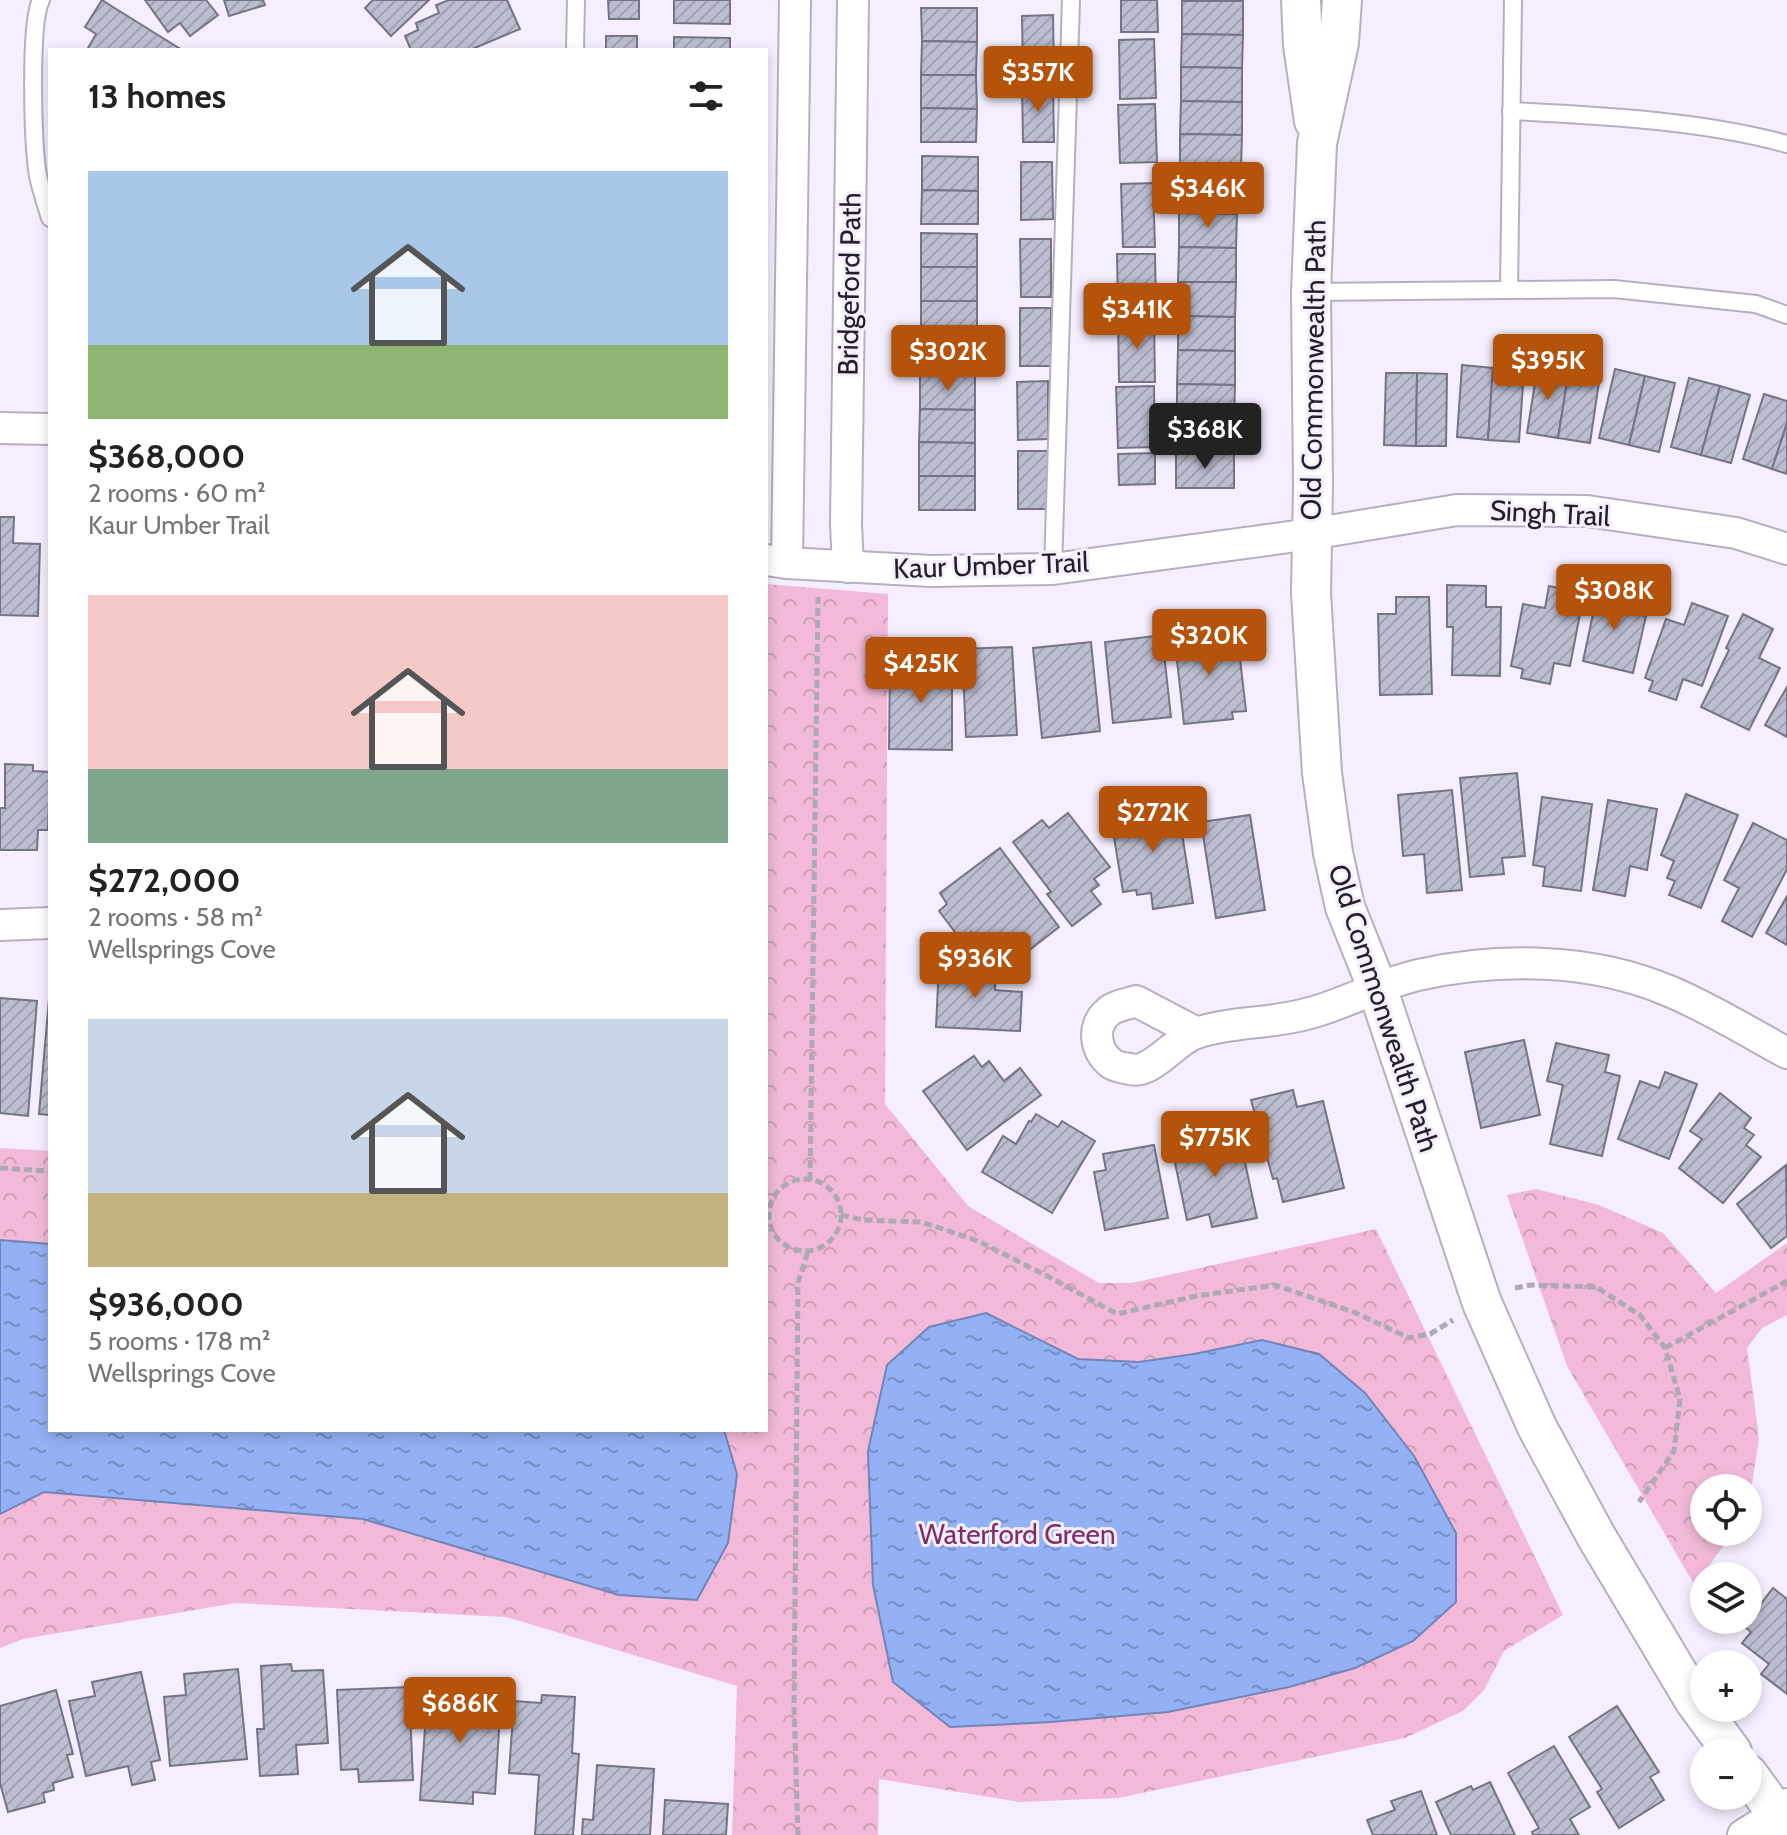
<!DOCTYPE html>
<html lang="en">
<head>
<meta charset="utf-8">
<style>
	body { margin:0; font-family:Cabin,sans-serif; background:#f2f2f2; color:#222; height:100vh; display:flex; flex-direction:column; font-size:30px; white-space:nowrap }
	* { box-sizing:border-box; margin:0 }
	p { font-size:26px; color:#767676 }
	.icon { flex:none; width:44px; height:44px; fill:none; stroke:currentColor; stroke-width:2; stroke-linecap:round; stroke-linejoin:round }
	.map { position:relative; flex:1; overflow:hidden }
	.sheet { position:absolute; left:48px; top:48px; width:720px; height:1384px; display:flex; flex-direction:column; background:#fff; border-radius:0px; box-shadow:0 4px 12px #0003 }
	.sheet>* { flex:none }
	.tools { position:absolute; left:1690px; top:1474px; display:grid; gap:16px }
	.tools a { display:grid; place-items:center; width:72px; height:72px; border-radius:50%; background:#fff; box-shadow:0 4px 12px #0003; font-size:40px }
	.price { position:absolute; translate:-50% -68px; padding:0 18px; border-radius:8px; background:#b45309; color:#fff; font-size:26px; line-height:52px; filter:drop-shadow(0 2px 4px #0008) }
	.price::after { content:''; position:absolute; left:50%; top:48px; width:24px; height:18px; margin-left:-12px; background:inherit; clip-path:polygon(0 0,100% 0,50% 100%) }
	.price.selected { background:#222; color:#fff }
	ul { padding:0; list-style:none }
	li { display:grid; align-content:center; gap:16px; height:424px; padding:0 40px }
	li span { display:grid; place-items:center; height:248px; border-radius:0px; color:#555 }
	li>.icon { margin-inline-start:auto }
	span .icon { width:144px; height:144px; fill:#fffc; stroke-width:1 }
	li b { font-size:34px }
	h2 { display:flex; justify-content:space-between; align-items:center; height:96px; padding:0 40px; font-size:34px }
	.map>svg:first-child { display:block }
	.park { fill:url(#park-crowns) }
	.water { fill:url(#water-ripples); stroke:#7185b6; stroke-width:2 }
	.building { fill:url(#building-hatch); stroke:#747486; stroke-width:2 }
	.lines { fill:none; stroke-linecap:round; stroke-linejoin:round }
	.service-casing { stroke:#b7afc1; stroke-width:20 }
	.minor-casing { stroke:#b7afc1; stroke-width:34 }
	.tertiary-casing { stroke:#b7afc1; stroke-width:42 }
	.path { stroke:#aea9b6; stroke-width:5; stroke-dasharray:8 4; stroke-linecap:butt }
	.service { stroke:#fff; stroke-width:16 }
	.minor { stroke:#fff; stroke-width:30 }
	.tertiary { stroke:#fff; stroke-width:38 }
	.labels { text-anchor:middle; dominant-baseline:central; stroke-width:6; stroke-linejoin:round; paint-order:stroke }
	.street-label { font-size:28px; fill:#221f26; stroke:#f5eefe }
	.park-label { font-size:28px; fill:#822d62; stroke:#f5eefe }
</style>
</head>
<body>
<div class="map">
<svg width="1787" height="1835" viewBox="0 0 1787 1835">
	<defs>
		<pattern id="park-crowns" width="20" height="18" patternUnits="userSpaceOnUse" patternTransform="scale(2)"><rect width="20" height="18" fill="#f2bad8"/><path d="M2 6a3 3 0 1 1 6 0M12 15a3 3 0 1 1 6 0" fill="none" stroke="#cf9fb9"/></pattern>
		<pattern id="water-ripples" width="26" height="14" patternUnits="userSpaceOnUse" patternTransform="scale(2)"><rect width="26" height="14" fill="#93b1f4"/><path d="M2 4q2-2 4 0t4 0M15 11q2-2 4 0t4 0" fill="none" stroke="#788fc5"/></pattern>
		<pattern id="building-hatch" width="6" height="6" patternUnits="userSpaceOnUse" patternTransform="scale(2)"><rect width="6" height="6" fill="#bdbdd1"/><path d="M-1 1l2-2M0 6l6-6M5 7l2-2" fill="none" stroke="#a2a2b3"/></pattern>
	</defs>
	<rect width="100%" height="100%" fill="#f5eefe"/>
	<g class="park">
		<path d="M766,584l122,10 -3,510 83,102 131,77h33l244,-54 187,386 -59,36 -20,39 -21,21 -58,27 -287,60 -99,4 -140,-23 -1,56h-146l5,-149 -231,-69 -270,-14 -213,36 -23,9v-500l50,3v279h716z"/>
		<path d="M1536,1189l63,16 64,28 53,60 71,-50v72l-25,13 -15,20 12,90 -11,72v-22h-44v44h29l-38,54 -128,-220 -60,-171z"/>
	</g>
	<g class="water">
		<path d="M0,1240l50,4v186h674l13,44 -9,69 -31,57 -78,-5 -256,-76 -319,-27 -44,22z"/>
		<path d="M986,1313l92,46 61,3 55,-8 68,-14 57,14 46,39 49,63 42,77v69l-43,39 -58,27 -66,19 -121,25 -117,10 -101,5 -57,-45 -20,-97 -5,-134 19,-86 42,-38z"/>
	</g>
	<g class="building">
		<path d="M102,0l11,7 69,43h-95l9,-16 -11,-7z"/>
		<path d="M145,0h61l12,15 -28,21 -10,-13 -12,9z"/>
		<path d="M224,0h39l2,5 -36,11z"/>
		<path d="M373,0h56l-38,36 -26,-28z"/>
		<path d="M449,0h58l13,29 -50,21h-59l-6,-14 13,-6 -2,-7 23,-10 -3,-8z"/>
		<path d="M608,0h31v19h-30z"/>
		<path d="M674,0h56v24l-56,-1z"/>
		<path d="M1121,0h36l1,32h-37z"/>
		<path d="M1182,1h61v34l-61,-1z"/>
		<path d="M921,8h56v34l-55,-1z"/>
		<path d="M1053,15l1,58h-31l-1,-57z"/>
		<path d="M1182,34l61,1 -1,33 -61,-1z"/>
		<rect x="606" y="36" width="31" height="14"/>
		<path d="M674,37l56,1v12h-56z"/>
		<path d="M1154,39l2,59 -36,1 -1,-59z"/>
		<path d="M922,41l55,1 -1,33h-55z"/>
		<path d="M1181,67l61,1v34l-61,-1z"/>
		<path d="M921,75h55l1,34 -56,-1z"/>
		<path d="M1022,85h31l1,57h-31z"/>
		<path d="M1181,101l61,1v33l-62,-1z"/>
		<path d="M1155,104l2,58 -37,1 -2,-58z"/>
		<path d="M921,108l56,1 -1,33h-55z"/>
		<path d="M1180,134l62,1 -1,34 -61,-1z"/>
		<path d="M922,156l56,1v34l-56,-1z"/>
		<path d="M1021,162h31l1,57 -32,1z"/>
		<path d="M1180,179h57v35l-58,-1z"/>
		<path d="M1153,183l2,64h-32l-2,-63z"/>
		<path d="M922,190l56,1v33h-57z"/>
		<path d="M1179,213l58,1 -1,34 -57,-1z"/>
		<path d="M921,233l56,1v33h-56z"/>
		<path d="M1020,239h31v58h-30z"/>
		<path d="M1179,247l57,1v34h-58z"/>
		<path d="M1117,254h38l1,59h-38z"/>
		<rect x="921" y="267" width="56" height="34"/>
		<path d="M1178,282h58l-1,35 -57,-1z"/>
		<rect x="921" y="301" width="56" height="33"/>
		<rect x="1020" y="308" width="31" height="58"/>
		<path d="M1178,316l57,1v34l-57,-1z"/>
		<path d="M1154,319l1,63h-36l-1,-62z"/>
		<path d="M921,334h56l-1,34h-55z"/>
		<path d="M1178,350l57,1v34l-58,-1z"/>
		<path d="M1462,365l31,3 -5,72 -31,-3z"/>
		<path d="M1538,365l31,5 -11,68 -31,-5z"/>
		<path d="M1493,368l31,2 -5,72 -31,-2z"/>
		<path d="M1615,369l30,7 -16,69 -30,-7z"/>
		<path d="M1569,370l31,5 -10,68 -32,-5z"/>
		<path d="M1386,373h31l-1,73 -32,-1z"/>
		<path d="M1417,373l30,1 -1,72h-30z"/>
		<path d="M920,376h55v34l-55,-1z"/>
		<path d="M1645,376l30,7 -16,69 -30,-7z"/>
		<path d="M1689,378l31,8 -19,69 -30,-8z"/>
		<path d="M1048,381v58l-30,1 -1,-58z"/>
		<path d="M1177,384l58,1 -1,35 -57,-1z"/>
		<path d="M1154,386l1,61 -37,1 -2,-61z"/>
		<path d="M1720,386l30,9 -19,68 -30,-8z"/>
		<path d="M1764,394l23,7v22l-15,46 -29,-10z"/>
		<path d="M920,409l55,1v33l-56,-1z"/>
		<path d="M1177,419l57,1v34l-58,-1z"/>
		<path d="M1787,423v51l-15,-5z"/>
		<path d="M919,442l56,1v33h-56z"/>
		<rect x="1018" y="451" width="31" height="58"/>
		<path d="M1155,453v31l-36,1 -1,-31z"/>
		<path d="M1176,453l58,1v34h-58z"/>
		<rect x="919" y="476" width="56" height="34"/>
		<path d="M0,517h14l-1,26 27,1 -2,72 -38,-1z"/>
		<path d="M1447,585l39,1v21h15l-1,69 -48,-1 1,-48h-6z"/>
		<path d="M1549,586l35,7 -14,73 -16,-3 -4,21 -29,-6 2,-9 -12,-3 12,-62 22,4z"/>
		<path d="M1599,586l32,8 -4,18 19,4 -13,57 -50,-12z"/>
		<path d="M1396,597h33l3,97 -52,1 -2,-81h18z"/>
		<path d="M1692,603l36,13 -26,70 -19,-7 -7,21 -27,-9 4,-10 -8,-3 21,-59 18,6z"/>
		<path d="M1743,614l30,15 -14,29 21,10 -31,62 -48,-23 28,-57 -3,-2z"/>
		<path d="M1211,629l2,15 25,-3 8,70 -14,1 1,7 -49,5 -10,-91z"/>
		<path d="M1162,635l9,82 -58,6 -8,-81z"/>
		<path d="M1091,642l9,89 -58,7 -9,-90z"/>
		<path d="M1012,647l5,88 -51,2 -4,-88z"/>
		<path d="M890,660h62v90l-63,-1z"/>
		<path d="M1787,687v50l-22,-12z"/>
		<path d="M5,764l28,1v6l17,1 -2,58h-10l-1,20h-37v-42h5z"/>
		<path d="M1517,773l8,83 -23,2 2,16 -34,3 -10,-99z"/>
		<path d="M1452,790l10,100 -35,3 -3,-39 -21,2 -5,-61z"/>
		<path d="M1686,794l52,21 -37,93 -32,-13 6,-14 -8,-3 7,-17 -13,-6z"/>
		<path d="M1542,797l50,7 -11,87 -38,-5 2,-19 -12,-2z"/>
		<path d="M1608,800l49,9 -10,61 -17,-4 -5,30 -32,-6z"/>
		<path d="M1177,802l16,101 -40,6 -2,-16 -14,2 -1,-5 -13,2 -13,-79z"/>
		<path d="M1068,813l42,54 -16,12 5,6 -8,6 10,13 -29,22 -25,-32 4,-2 -38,-50 29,-22 7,8z"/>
		<path d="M1250,815l15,95 -49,8 -15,-96z"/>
		<path d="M1753,823l34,17v29l-35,68 -30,-16 17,-33 -15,-8z"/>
		<path d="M1000,848l59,79 -31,24 -8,-10 -20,15 -11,-16 -8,6 -10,-14 -10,8 -22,-29 8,-7 -7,-11z"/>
		<path d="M1787,896v49l-21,-12z"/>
		<path d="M939,964l57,3 -1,23 27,2 -2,39 -84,-4z"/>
		<path d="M0,998l37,3 -9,115 -28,-3z"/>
		<path d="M49,999h1v116l-11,-1z"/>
		<path d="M1524,1040l16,75 -59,13 -16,-76z"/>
		<path d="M1556,1043l53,12 -4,17 15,4 -18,80 -52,-12 13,-59 -16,-4z"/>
		<path d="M974,1056l8,11 7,-6 15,20 16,-13 21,27 -74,55 -44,-59z"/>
		<path d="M1665,1072l32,12 -28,75 -51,-20 22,-58 19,7z"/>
		<path d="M1293,1090l4,17 26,-6 21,87 -61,14 -6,-24 -4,1 -22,-79z"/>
		<path d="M1720,1093l31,25 -7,10 10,7 -8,10 15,12 -38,46 -44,-35 23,-29 -12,-8z"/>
		<path d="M1036,1114l22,13 4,-6 33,20 -43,72 -70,-41 21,-36 13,8 13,-23 2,1z"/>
		<path d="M1238,1130l19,88 -45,9 -3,-13 -22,6 -16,-76z"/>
		<path d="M1154,1145l14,73 -63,12 -11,-58 12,-2 -3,-16z"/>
		<path d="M1786,1165l1,71 -16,12 -34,-44z"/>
		<path d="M1773,1588l14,11v95l-26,-20 8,-10 -27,-21 9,-11 -7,-6z"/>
		<path d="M291,1664l1,7 31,-1 5,73 -32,2 2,29 -38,2 -3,-47h7l-3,-63z"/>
		<path d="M238,1669l9,90 -77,7 -6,-69 22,-2 -2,-21z"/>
		<path d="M141,1672l19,88 -9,2 4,18 -23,5 -4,-19 -42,10 -17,-75 26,-5 -3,-14z"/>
		<path d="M428,1685l52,4v9l21,1 -6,95 -22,-2v12l-53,-4z"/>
		<path d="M409,1687l4,93 -54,2 -1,-13 -17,1 -4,-80z"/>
		<path d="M56,1690l17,64 -6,1 6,22 -20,6 1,7 -11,3 2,9 -37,10 -8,-29v-77z"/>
		<path d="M542,1695l33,2 -3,56 7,1 -6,81h-38l4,-60 -30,-2 5,-72 27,2z"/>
		<path d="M1617,1706l42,66 -9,5 14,23 -45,28 -22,-36 5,-3 -33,-52z"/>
		<path d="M1554,1746l36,61 -20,12 9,16h-46l-1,-3 7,-4 -31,-55z"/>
		<path d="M597,1765l57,4 -4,66h-68l1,-16 10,1z"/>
		<path d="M1490,1782l25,53h-64l-15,-33 35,-16 2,4z"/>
		<path d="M1421,1791l16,44h-64l-6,-15 28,-10 -4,-9z"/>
		<path d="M665,1800l63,4 -2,31h-63z"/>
	</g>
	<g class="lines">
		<g class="service-casing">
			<g id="service">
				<path d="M41,0c-12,24 -8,146 -3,176 3,14 8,29 12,42"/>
				<path d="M575,50l1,-50"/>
				<path d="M1511,111c92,5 187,9 276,33"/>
				<path d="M1509,290l4,-290"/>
				<path d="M1311,292l303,-3 142,15 31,11"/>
				<path d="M1053,569l18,-569"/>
			</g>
		</g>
		<g class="minor-casing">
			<g id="minor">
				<path d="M0,428l50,1"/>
				<path d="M766,560l21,3 144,8 122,-2 258,-35 146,-24 130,1 149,22 51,16"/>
				<path d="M787,563l8,-563"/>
				<path d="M848,567l-2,-43 7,-524"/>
				<path d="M0,925l50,-2"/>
				<path d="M1197,1033l-61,-32c-8,3 -22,5 -28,11 -17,14 -13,40 4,52 5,3 12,4 18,5 21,6 44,-28 66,-36 36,-12 77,-9 114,-20 37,-10 70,-29 108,-38 82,-18 173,-17 251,16 41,17 79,41 118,62"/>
				<path d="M1743,1835l34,-21 10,-10"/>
			</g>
		</g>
		<g class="tertiary-casing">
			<g id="tertiary">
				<path d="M1301,0l2,45 11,76"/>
				<path d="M1342,0l-3,43 -22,100 -6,149 2,193 -2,108 11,180 11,80 12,54 32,80 105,316 55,124 59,109 98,164 38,52"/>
				<path d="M1748,1774l39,54"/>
			</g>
		</g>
		<g class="path">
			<path d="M0,1168l50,3"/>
			<circle cx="805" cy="1215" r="36"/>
			<path d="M810,1180l8,-583"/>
			<path d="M841,1215l22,5 59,2 56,19 75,38 64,35 79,-18 79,-11 81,28 53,25 21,-4 23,-14"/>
			<path d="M1515,1288l16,-3 65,2 44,28 25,33 15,51 -6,52 -35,51"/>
			<path d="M1665,1348l122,-67"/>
			<path d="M798,1835l-4,-130 4,-422 10,-32"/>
		</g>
		<use href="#service" class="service"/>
		<use href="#minor" class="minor"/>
		<use href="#tertiary" class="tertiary"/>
	</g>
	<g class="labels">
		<g class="street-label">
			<text transform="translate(849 284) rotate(-89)">Bridgeford Path</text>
			<text transform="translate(1313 370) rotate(-89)">Old Commonwealth Path</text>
			<text transform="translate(1550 513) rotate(3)">Singh Trail</text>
			<text transform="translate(991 565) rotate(-2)">Kaur Umber Trail</text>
			<text transform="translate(1384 1008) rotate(72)">Old Commonwealth Path</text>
		</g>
		<g class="park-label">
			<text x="1017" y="1534">Waterford Green</text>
		</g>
	</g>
</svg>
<div class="tools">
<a><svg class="icon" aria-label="locate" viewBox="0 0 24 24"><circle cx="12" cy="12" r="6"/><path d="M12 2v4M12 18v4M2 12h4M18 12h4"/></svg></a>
<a><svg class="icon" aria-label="layers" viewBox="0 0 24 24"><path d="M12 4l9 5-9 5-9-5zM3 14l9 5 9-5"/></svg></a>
<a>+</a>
<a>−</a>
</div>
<b class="price" style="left:1038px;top:114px">$357K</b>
<b class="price" style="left:1208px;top:230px">$346K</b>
<b class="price" style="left:1137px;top:351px">$341K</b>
<b class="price" style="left:948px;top:393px">$302K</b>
<b class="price" style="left:1548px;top:402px">$395K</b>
<b class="price selected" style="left:1205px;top:471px">$368K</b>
<b class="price" style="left:1614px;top:632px">$308K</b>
<b class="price" style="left:1209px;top:677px">$320K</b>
<b class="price" style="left:921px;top:705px">$425K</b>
<b class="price" style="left:1153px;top:854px">$272K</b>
<b class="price" style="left:975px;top:1000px">$936K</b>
<b class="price" style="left:1215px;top:1179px">$775K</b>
<b class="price" style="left:460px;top:1745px">$686K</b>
<section class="sheet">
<h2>13 homes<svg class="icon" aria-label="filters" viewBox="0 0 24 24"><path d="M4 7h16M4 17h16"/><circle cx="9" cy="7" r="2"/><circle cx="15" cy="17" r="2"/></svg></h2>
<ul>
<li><span style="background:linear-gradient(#a9c7e8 70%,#8fb573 0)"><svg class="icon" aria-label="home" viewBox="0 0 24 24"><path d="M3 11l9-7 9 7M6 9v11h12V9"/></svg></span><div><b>$368,000</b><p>2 rooms · 60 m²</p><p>Kaur Umber Trail</p></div></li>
<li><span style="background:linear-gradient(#f6c9c9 70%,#7fa58c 0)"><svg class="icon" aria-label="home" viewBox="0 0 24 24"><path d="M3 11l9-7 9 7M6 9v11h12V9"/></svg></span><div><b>$272,000</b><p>2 rooms · 58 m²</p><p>Wellsprings Cove</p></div></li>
<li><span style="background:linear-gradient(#c9d6e8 70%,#c2b280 0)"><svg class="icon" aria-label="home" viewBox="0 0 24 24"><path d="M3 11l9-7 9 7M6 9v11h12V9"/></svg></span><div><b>$936,000</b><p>5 rooms · 178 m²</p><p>Wellsprings Cove</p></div></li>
</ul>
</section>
</div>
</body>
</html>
